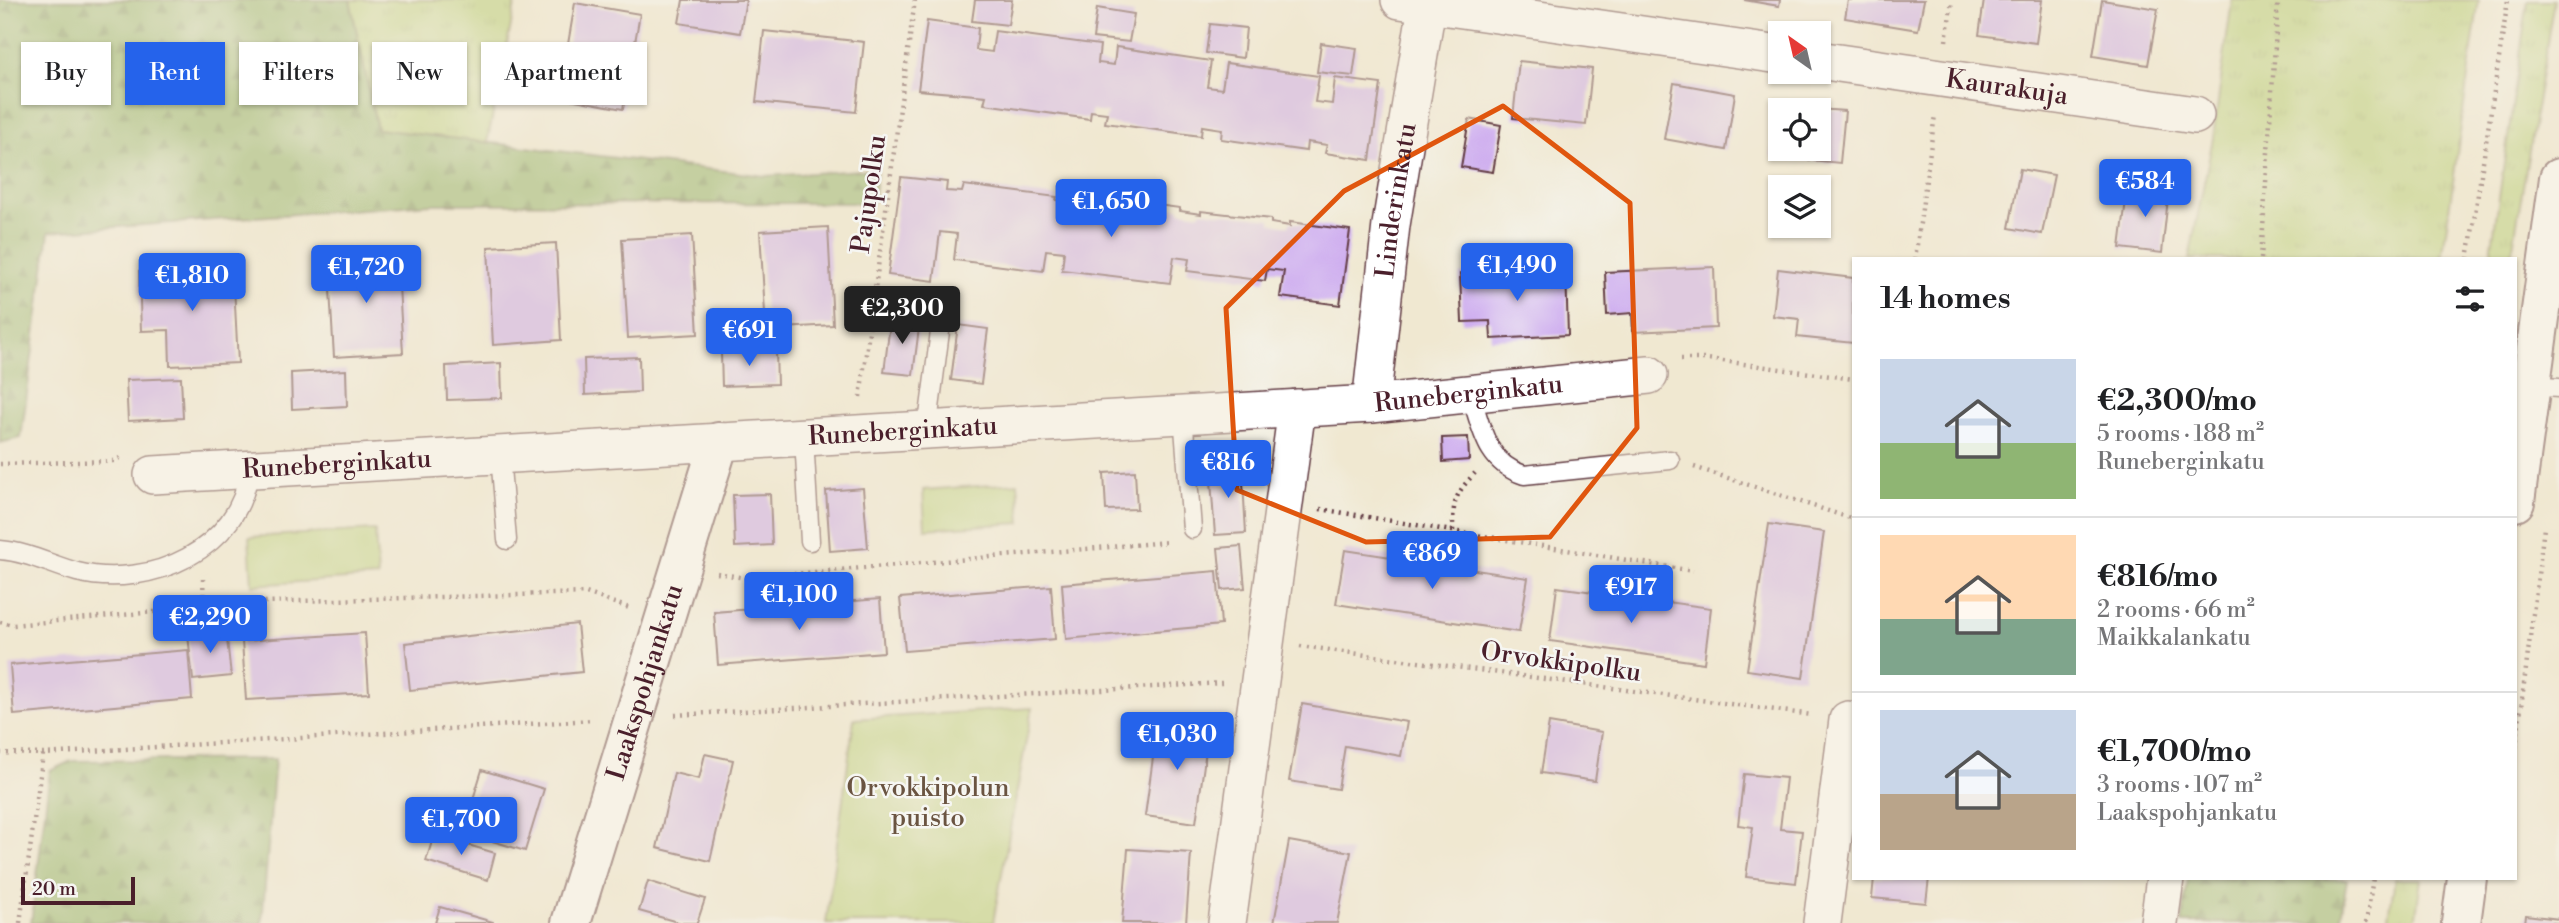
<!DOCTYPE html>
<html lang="en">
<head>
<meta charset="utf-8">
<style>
	body { margin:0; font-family:"Libre Bodoni",serif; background:#f6f6f6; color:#202124; height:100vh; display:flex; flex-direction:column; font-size:26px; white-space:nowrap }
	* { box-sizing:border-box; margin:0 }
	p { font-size:23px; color:#757577 }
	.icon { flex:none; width:38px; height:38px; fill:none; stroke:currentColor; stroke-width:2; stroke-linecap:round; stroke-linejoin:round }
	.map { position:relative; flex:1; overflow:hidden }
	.side { position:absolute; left:1852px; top:257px; width:665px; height:623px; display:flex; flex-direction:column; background:#fff; border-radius:0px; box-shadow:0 2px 5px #0004 }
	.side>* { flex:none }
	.top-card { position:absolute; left:21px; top:42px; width:665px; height:63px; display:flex; gap:14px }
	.needle { width:46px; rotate:326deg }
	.buttons { position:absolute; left:1768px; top:21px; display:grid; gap:14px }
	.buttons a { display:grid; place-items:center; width:63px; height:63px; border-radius:0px; background:#fff; box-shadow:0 2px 5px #0004; font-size:35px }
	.scale { position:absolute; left:21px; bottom:18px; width:114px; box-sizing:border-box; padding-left:7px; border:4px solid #4a1f2b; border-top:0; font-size:19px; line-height:24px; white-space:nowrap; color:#4a1f2b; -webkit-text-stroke:5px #f6f6f2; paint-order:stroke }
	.price { position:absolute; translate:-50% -60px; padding:0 16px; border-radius:7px; background:#2563eb; color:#fff; font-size:23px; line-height:46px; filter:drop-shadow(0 2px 4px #0008) }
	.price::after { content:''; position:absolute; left:50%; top:42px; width:21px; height:16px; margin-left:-10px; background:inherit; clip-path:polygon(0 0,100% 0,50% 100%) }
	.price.selected { background:#222; color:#fff }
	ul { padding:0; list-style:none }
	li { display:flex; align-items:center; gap:21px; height:175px; padding:0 28px }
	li+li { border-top:2px solid #e0e0e0 }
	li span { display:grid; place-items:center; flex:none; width:196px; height:140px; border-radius:0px; color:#555 }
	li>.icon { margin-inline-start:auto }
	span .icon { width:84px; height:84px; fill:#fffc; stroke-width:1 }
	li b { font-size:30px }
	h2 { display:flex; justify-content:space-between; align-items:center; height:84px; padding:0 28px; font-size:30px }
	.tag { padding:0 24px; border-radius:0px; background:#fff; box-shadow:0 2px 5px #0004; font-size:24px; line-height:63px }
	.tag.selected { background:#2563eb; color:#fff }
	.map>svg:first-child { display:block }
	.grass { fill:url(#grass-tufts); stroke:#807750; stroke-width:2 }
	.forest { fill:url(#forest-firs); stroke:#6d6848; stroke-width:2 }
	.green { fill:#b6cf74; stroke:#807750; stroke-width:2 }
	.building { fill:#cba7ef }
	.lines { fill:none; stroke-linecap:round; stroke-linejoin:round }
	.lane-casing { stroke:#633d44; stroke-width:21 }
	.street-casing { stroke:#633d44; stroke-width:40 }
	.secondary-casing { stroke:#633d44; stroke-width:42 }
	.path { stroke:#633d44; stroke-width:4.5; stroke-dasharray:2 5; stroke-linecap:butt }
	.lane { stroke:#fff; stroke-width:18 }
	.street { stroke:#fff; stroke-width:37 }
	.secondary { stroke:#fff; stroke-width:38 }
	.marked { fill:none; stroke:#e0560e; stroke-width:5; stroke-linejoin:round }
	.labels { text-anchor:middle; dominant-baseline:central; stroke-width:5; stroke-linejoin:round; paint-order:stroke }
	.street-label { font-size:26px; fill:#4a1f2b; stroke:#f6f6f2 }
	.park-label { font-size:26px; fill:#6a5441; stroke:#f6f6f2 }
</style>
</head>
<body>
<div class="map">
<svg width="2559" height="923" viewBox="0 0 2559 923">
	<defs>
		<pattern id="grass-tufts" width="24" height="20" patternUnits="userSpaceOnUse" patternTransform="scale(1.75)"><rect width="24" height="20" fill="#b6cf74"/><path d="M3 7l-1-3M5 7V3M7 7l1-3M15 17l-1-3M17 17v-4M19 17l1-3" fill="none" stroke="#9eb165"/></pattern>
		<pattern id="forest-firs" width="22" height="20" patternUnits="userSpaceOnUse" patternTransform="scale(1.75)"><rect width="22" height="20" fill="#90b266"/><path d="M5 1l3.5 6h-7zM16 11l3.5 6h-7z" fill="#789054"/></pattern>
	</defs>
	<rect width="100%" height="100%" fill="#f6f6f2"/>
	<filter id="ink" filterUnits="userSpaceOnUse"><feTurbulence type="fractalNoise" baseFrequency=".0143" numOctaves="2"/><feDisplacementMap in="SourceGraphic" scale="14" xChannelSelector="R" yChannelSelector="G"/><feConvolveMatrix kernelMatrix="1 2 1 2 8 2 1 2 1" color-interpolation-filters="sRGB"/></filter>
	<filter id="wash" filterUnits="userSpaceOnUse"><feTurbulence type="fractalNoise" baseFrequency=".00686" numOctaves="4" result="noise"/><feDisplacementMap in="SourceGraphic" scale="28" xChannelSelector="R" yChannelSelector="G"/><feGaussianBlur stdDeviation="1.57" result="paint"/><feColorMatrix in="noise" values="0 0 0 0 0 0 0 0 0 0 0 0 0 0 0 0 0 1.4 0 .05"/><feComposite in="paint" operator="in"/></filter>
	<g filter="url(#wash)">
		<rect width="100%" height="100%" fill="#f0e8d1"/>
		<g class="grass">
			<path d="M350,0h166l-29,143 -110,-14z"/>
			<path d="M2232,0h247l-37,259h-253l24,-121z"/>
			<path d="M2528,0h26l-43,259h-21z"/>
			<path d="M2395,879h26l-6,44h-27z"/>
		</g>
		<g class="forest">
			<path d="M0,0h350l27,129 388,47 112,-7 -4,34 -441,1 -383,28 -28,206 -21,5z"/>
			<path d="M275,759l-13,164h-231l19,-152 21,-10z"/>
			<path d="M2188,879v-1l159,1 -7,44h-158z"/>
		</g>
		<g class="green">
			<path d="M1018,483l3,40 -96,6 -2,-39z"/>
			<path d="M375,530l3,47 -126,8 -3,-48z"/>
			<path d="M1032,708l-39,215h-167l28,-204z"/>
		</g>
		<g id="blocks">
			<g class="building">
				<path d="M683,0h63l-6,33 -61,-10z"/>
				<path d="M975,0h37l-4,25 -36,-4z"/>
				<path d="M1744,0h36l-1,6z"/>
				<path d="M1848,0h76l-6,30 -73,-12z"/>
				<path d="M1984,0h58l-6,43 -57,-8z"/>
				<path d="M2102,0l56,9 -10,56 -55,-9z"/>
				<path d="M575,3l65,11 -17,95 -64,-12z"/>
				<path d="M1097,8l37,6 -5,28 -36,-4z"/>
				<path d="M927,21l51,7 -2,22 16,2 3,-21 105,14 -2,18 16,2 2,-18 95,14 -4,26 15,2 4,-26 93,13 -4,26 17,2 3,-26 46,6 -11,76 -45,-7 2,-8 -20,-3 -1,9 -85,-12 1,-10 -20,-3 -1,10 -96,-13 2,-10 -16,-2 -1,8 -106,-15 2,-8 -68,-6z"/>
				<path d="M1210,24l36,4 -3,30 -37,-5z"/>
				<path d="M764,31l100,11 -8,70 -100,-10z"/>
				<path d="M1321,43l36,5 -4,28 -36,-4z"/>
				<path d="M1519,61l73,8 -6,56 -73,-7z"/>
				<path d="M1674,83l61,11 -9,56 -62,-11z"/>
				<path d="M1776,105l38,3 -34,2v39h38v-40l27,2 -5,52 -69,-7z"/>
				<path d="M1469,119l32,6 -8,47 -32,-5z"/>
				<path d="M2020,169l34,6 -12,59 -33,-6z"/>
				<path d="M901,177l46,5 -1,9 16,1 2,-7 93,12 -1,3 20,3v-9l104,14v3l21,3v-3l70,8v4l19,3v-4l60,8 -10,75 -60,-8 4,-26 -17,-2 -2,12 -78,-10 2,-12 -15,-2 -4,26 -108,-13 2,-18 -18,-2 -3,21 -89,-11 3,-26 -17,-2 -6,49 -46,-6z"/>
				<path d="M2128,184l41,5 -7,64 -42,-5z"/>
				<path d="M828,227l5,98 -67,4 -6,-98z"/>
				<path d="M692,235l6,99 -70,4 -6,-99z"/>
				<path d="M556,243l5,97 -68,5 -5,-98z"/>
				<path d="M397,252l6,101 -69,4 -6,-101z"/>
				<path d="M233,266l5,97 -68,3 -1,-36 -28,1 -2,-60z"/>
				<path d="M1714,267l2,61 -83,4 -1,-19 -25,2 -2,-43z"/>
				<path d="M1778,269l75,9v65l-56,-6 2,-18 -26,-3z"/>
				<path d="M1566,270l2,65 -77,4 -1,-18 -28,1 -2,-48z"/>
				<path d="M891,316l29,4 -7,55 -29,-3z"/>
				<path d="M958,325l30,4 -7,55 -30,-4z"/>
				<path d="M776,351l1,33 -55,2 -1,-33z"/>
				<path d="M639,357l1,35 -55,3 -1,-36z"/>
				<path d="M501,363l1,35 -55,2 -1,-34z"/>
				<path d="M346,370l1,36 -55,3 -1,-36z"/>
				<path d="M181,378l2,40 -55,3 -2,-41z"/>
				<path d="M1468,437l1,23 -26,2 -1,-24z"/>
				<path d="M1242,465l4,68 -31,2 -5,-68z"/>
				<path d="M1135,471l2,38 -31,1 -2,-37z"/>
				<path d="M863,488l5,60 -38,3 -4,-60z"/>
				<path d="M770,494l2,51 -37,2 -2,-52z"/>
				<path d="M1769,524l55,8 -21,146 -56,-8z"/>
				<path d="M1241,546l4,42 -23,2 -4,-42z"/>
				<path d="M1345,550l183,28 -9,54 -183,-28z"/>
				<path d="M1217,571l4,54 -155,14 -4,-55z"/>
				<path d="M1051,586l4,53 -150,12 -5,-53z"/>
				<path d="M1557,587l154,21 -7,55 -154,-22z"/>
				<path d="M880,599l4,53 -166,13 -4,-53z"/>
				<path d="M577,624l5,48 -172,18 -5,-47z"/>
				<path d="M226,630l5,46 -38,4 -5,-45z"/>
				<path d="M365,633l4,60 -123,7 -4,-59z"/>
				<path d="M188,650l4,49 -178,16 -4,-50z"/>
				<path d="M1302,704l105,18 -6,34 -56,-10 -7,43 -49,-8z"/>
				<path d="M1158,721l51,7 -13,95 -51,-7z"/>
				<path d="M1549,723l53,9 -7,49 -54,-8z"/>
				<path d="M705,754l28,6 -23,101 -53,-13 17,-75 25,6z"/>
				<path d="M482,770l62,19 -19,62 -62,-19z"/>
				<path d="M1744,774l42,4 -6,51 22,2 -6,52 -50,-6 7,-50 -15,-2z"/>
				<path d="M434,835l61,18 -7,27 -62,-19z"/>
				<path d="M1289,841l62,11 -14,71h-63z"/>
				<path d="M1128,849l63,4 -5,70h-64z"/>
				<path d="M1874,878h55l-3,25 -54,-5z"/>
				<path d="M648,881l57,18 -8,24h-16l-42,-12z"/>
				<path d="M440,907l53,15v1h-58z"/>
				<path d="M2526,915l33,4v4h-34z"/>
			</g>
		</g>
	</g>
	<g filter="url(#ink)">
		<use href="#blocks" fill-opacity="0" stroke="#633d44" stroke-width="2"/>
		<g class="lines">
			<g class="lane-casing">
				<g id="lane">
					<path d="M2530,386l29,2"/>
					<path d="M1471,395c11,34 15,68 53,80l146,-15"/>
					<path d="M1183,415l9,114"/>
					<path d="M927,431l14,-107"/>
					<path d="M804,438l6,103"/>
					<path d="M500,455l7,85"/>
					<path d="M0,550c28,2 51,15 77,22 73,18 164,-23 172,-102"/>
				</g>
			</g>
			<g class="street-casing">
				<g id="street">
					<path d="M1400,0l380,55"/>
					<path id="s1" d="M1818,60l377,55"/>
					<path id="s2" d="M1371,404l20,-179 37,-225"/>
					<path id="s3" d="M153,475l1218,-71 278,-29"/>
					<path d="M1227,923l70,-515"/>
					<path d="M1822,923l26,-203"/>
					<path d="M2159,923l6,-45"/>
				</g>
			</g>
			<g class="secondary-casing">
				<g id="secondary">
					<path d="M2515,502l44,-324"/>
					<path id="s4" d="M571,923l148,-481"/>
					<path d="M2461,923l6,-45"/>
				</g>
			</g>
			<g class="path">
				<path d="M1946,41l6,-41"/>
				<path d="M1915,259l20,-144"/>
				<path d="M2261,259l17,-259"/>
				<path d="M2468,259l40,-259"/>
				<path d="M1681,359h27l145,20"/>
				<path d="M860,397l55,-397"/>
				<path d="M0,464l113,-3 7,-3"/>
				<path d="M1694,467l159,52"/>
				<path d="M1320,509l373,62"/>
				<path d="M1453,531c0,-29 1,-36 22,-58"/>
				<path d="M717,573l28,5 423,-36"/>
				<path d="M203,579l1,28"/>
				<path d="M0,622l13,3 250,-23 323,-9 43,15"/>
				<path d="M1300,646l512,69"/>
				<path d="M675,715l547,-32"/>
				<path d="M0,753l43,1 550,-34"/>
				<path d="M2515,754l29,-226"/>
				<path d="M20,923l23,-169"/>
				<path d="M2366,923l7,-45"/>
			</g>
			<use href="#lane" class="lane"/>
			<use href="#street" class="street"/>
			<use href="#secondary" class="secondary"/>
		</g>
	</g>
	<path d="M0 0H2559V923H0ZM1503,106l127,97 7,225 -87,109 -184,5 -129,-52 -11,-182 118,-117z" fill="#f0e8d1" fill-opacity=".55" fill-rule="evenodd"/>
	<path class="marked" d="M1503,106l127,97 7,225 -87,109 -184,5 -129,-52 -11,-182 118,-117z"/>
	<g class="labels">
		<g class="street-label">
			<text stroke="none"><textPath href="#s1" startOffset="191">Kaurakuja</textPath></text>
			<text transform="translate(869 194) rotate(-82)">Pajupolku</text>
			<text stroke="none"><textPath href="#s2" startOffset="205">Linderinkatu</textPath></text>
			<text stroke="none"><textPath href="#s3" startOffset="1318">Runeberginkatu</textPath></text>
			<text stroke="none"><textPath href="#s3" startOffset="751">Runeberginkatu</textPath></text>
			<text stroke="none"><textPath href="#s3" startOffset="184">Runeberginkatu</textPath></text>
			<text transform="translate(1561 662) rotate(8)">Orvokkipolku</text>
			<text stroke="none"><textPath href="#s4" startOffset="252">Laakspohjankatu</textPath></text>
		</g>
		<g class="park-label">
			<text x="928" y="788">Orvokkipolun<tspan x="928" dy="30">puisto</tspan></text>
		</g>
	</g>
</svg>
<div class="buttons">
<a><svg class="needle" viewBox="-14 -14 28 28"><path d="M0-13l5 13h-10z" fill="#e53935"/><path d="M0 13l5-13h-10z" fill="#757577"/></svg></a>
<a><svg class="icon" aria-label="locate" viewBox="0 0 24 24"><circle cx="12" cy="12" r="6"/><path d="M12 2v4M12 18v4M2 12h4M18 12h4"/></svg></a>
<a><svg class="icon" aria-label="layers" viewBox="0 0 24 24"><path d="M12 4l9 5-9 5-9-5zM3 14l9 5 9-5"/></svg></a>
</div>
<div class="scale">20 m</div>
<b class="price" style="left:2145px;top:219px">€584</b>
<b class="price" style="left:1111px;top:239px">€1,650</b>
<b class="price" style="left:1517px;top:303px">€1,490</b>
<b class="price" style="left:366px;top:305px">€1,720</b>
<b class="price" style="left:192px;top:313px">€1,810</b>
<b class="price selected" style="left:902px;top:346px">€2,300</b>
<b class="price" style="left:749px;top:368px">€691</b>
<b class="price" style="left:1228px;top:500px">€816</b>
<b class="price" style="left:1432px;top:591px">€869</b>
<b class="price" style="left:1631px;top:625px">€917</b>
<b class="price" style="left:799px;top:632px">€1,100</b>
<b class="price" style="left:210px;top:655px">€2,290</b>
<b class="price" style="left:1177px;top:772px">€1,030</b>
<b class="price" style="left:461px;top:857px">€1,700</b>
<div class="top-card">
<a class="tag">Buy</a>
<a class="tag selected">Rent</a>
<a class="tag">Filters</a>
<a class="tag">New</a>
<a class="tag">Apartment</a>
</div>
<section class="side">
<h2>14 homes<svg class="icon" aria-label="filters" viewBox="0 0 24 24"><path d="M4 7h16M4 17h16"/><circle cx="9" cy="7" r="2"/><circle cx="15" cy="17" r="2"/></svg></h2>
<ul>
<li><span style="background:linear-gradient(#c9d6e8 60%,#8fb573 0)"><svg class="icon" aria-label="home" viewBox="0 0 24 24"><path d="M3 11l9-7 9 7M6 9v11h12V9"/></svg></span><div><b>€2,300/mo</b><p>5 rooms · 188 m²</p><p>Runeberginkatu</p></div></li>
<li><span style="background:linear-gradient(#ffd9b3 60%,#7fa58c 0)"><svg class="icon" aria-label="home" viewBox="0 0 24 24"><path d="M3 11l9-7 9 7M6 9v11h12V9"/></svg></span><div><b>€816/mo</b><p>2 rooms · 66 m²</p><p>Maikkalankatu</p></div></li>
<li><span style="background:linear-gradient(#c9d6e8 60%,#b9a48a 0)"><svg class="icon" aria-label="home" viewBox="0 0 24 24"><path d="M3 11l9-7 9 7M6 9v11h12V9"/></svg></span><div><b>€1,700/mo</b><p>3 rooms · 107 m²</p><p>Laakspohjankatu</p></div></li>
</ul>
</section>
</div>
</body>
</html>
